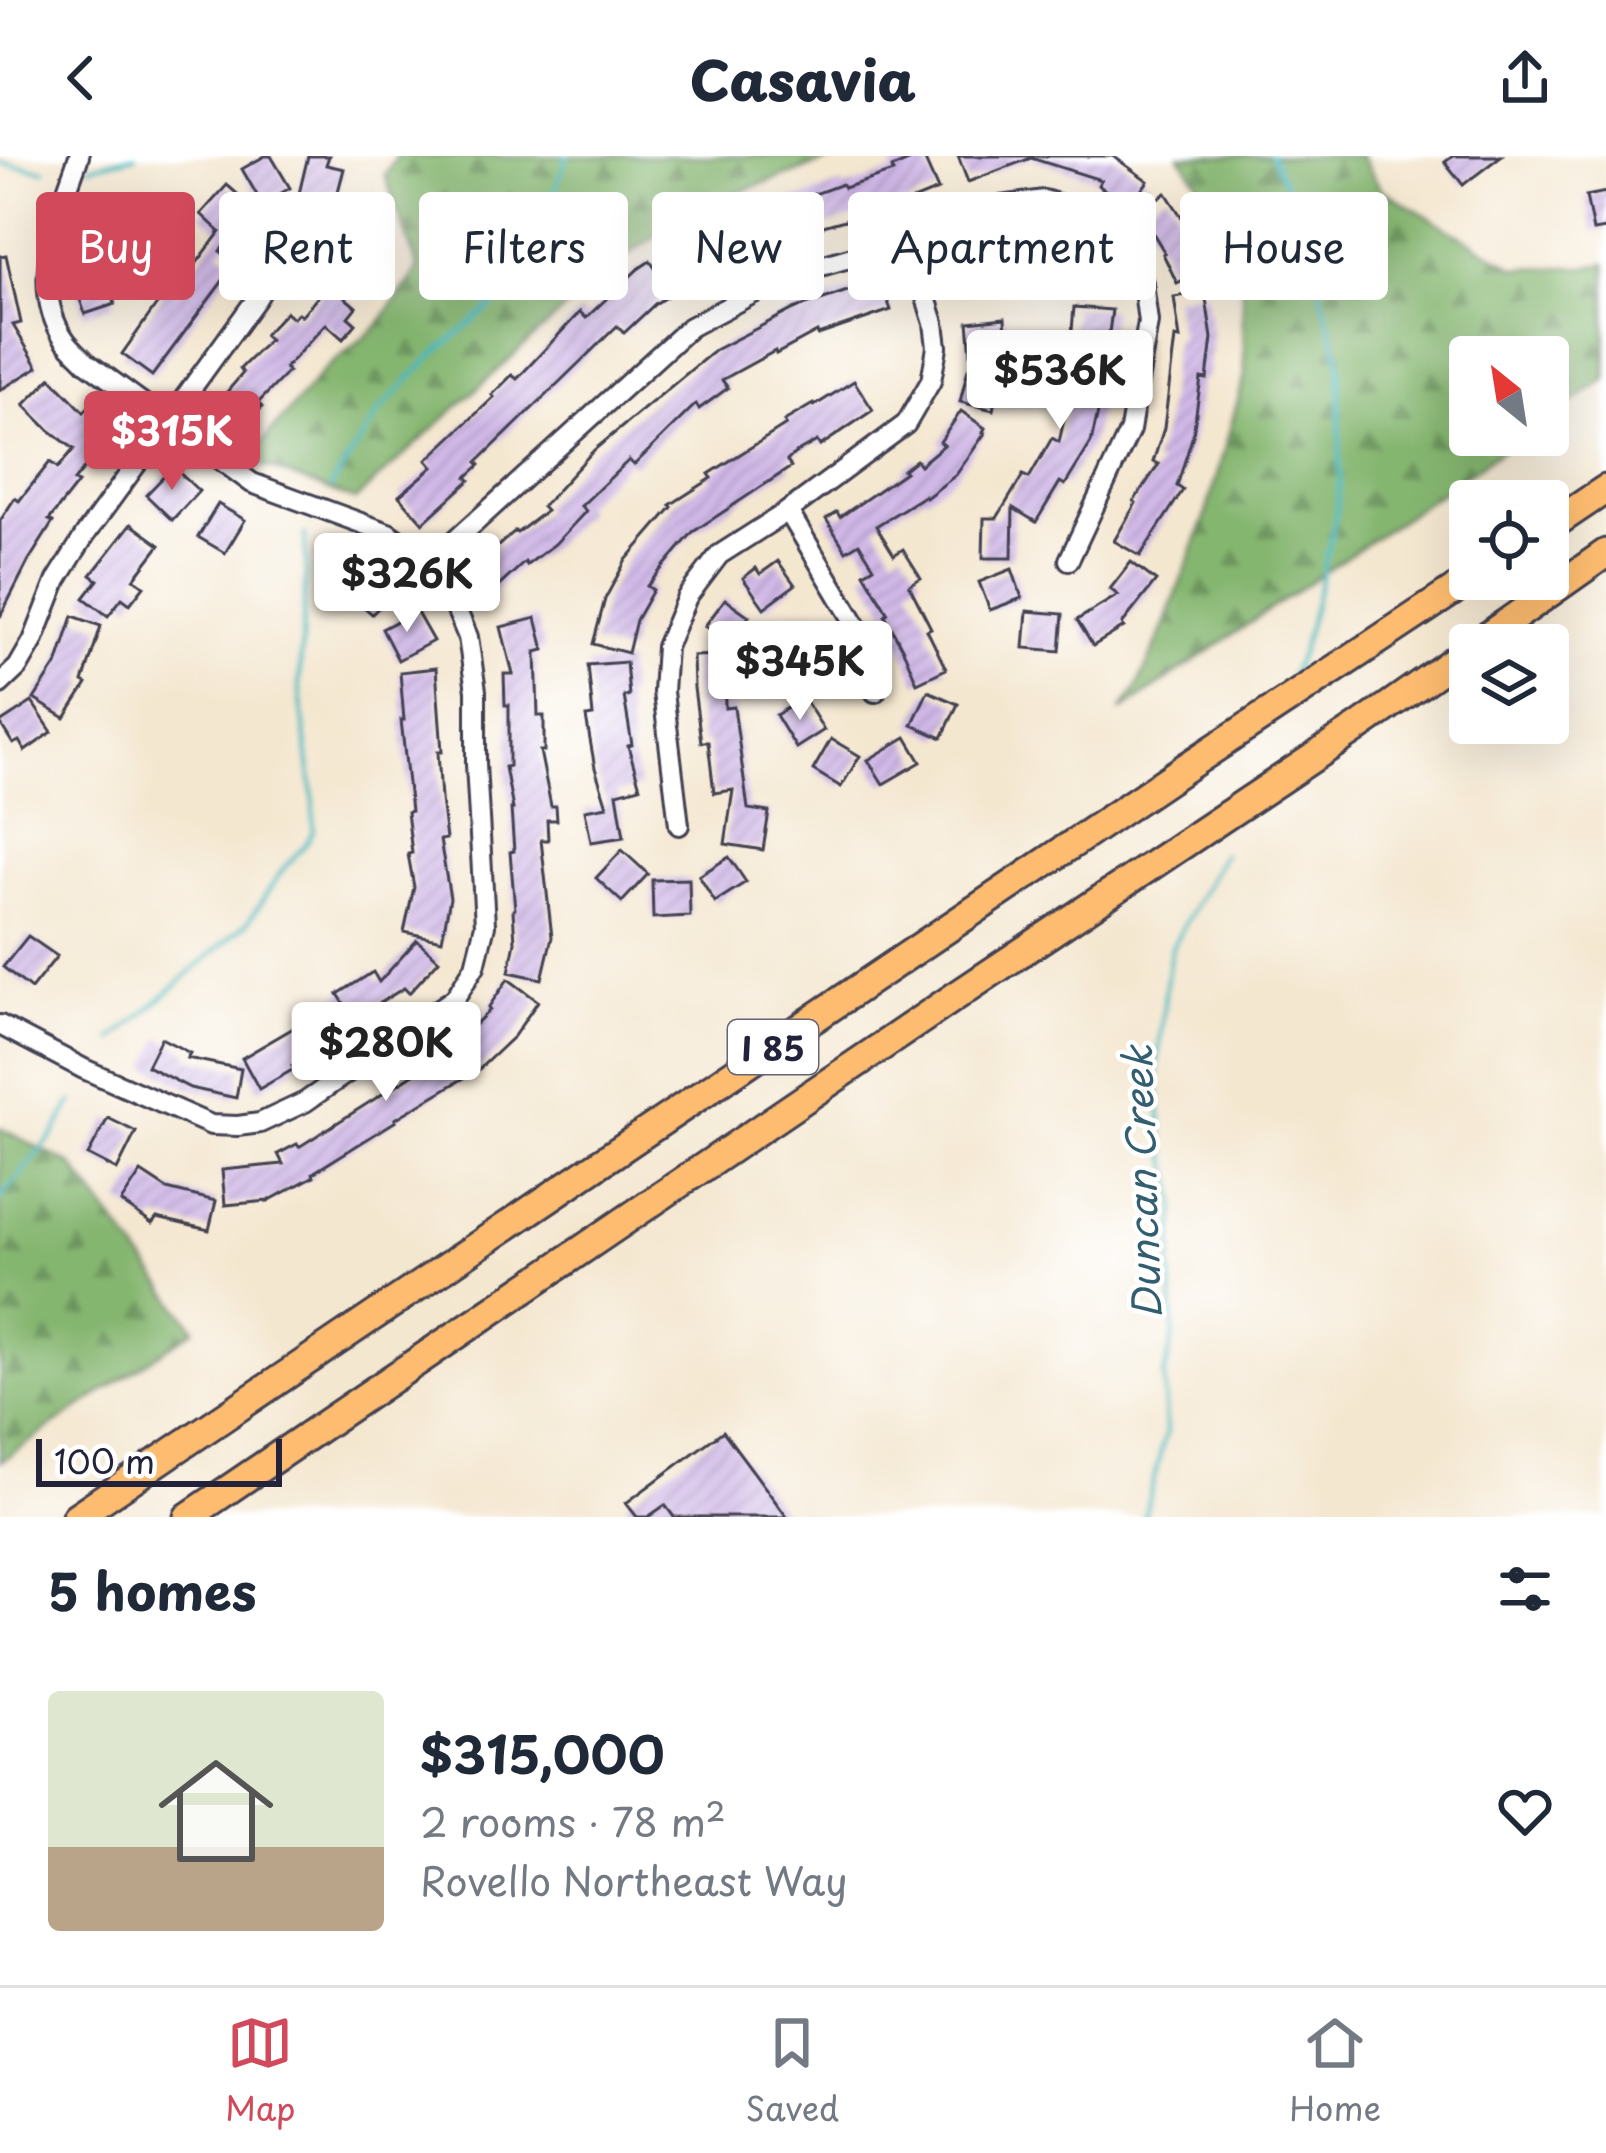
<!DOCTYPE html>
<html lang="en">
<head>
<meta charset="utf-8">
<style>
	body { margin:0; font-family:"Playpen Sans",sans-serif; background:#f6f6f7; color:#1f2937; height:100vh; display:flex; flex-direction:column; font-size:45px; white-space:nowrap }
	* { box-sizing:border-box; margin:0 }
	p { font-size:39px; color:#747a83 }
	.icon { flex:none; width:66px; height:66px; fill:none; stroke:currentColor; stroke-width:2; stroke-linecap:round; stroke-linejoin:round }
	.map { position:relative; height:1361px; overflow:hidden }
	.panel { display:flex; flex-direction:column; background:#fff; flex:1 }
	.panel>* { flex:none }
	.top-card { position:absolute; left:36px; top:36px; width:1536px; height:108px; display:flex; gap:24px }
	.needle { width:78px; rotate:330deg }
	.fabs { position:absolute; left:1449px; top:180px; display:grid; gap:24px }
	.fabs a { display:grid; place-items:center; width:120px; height:120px; border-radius:12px; background:#fff; box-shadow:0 12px 48px #0002; font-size:60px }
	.scale { position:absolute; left:36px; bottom:30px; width:246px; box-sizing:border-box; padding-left:12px; border:6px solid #22223b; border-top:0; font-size:33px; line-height:42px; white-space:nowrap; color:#22223b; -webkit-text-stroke:9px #fff; paint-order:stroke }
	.price { position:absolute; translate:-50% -102px; padding:0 27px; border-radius:12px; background:#fff; color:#222; font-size:39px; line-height:78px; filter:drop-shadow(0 3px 6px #0008) }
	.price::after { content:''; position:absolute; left:50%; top:72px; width:36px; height:27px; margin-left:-18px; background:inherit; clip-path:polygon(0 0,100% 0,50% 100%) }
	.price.active { background:#d1495b; color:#fff }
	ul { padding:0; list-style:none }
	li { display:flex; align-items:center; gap:36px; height:300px; padding:0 48px }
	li+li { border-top:3px solid #e0e1e3 }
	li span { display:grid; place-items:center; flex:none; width:336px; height:240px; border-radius:12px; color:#555 }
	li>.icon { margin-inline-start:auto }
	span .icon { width:144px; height:144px; fill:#fffc; stroke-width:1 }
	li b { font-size:51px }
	h2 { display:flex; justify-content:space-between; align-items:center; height:144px; padding:0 48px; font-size:51px }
	.pill { padding:0 42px; border-radius:12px; background:#fff; box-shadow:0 12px 48px #0002; font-size:42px; line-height:108px }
	.pill.active { background:#d1495b; color:#fff }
	header { display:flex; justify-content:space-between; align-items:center; height:156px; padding:0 48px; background:#fff; font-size:54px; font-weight:800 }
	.dock { display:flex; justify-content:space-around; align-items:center; height:168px; border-top:3px solid #e0e1e3; background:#fff; font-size:33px; color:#747a83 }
	.dock a { display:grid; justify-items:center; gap:6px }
	.dock .active { color:#d1495b }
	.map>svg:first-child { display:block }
	.forest { fill:url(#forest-firs); stroke:#546c56; stroke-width:3 }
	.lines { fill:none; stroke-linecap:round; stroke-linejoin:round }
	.stream { stroke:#49b9bf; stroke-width:4.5 }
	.building { fill:url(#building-hatch) }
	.minor-casing { stroke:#424051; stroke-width:24 }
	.highway-casing { stroke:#424051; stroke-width:33 }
	.minor { stroke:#fff; stroke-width:18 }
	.highway { stroke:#fdbc70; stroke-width:27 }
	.labels { text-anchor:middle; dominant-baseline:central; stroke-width:9; stroke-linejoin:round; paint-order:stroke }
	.shield { fill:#fff; stroke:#646476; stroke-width:3 }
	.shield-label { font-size:33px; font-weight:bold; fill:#22223b }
	.water-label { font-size:39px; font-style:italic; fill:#325e70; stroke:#fff }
</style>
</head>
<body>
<header><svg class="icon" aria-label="back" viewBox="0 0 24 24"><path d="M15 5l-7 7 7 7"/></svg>Casavia<svg class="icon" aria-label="share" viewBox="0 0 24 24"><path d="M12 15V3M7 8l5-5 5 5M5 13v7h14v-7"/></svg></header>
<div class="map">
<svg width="1606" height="1361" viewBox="0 0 1606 1361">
	<defs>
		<pattern id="forest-firs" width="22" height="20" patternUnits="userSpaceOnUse" patternTransform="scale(3)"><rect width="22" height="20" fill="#85b670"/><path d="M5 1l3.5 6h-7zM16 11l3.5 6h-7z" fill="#6c945d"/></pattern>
		<pattern id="building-hatch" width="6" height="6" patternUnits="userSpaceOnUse" patternTransform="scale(3)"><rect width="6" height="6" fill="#d0b8e7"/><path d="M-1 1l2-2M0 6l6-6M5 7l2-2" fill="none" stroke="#b29ec7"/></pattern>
	</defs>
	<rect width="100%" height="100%" fill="#fff"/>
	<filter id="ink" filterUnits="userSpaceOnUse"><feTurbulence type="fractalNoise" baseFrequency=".00833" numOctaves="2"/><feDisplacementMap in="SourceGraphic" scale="24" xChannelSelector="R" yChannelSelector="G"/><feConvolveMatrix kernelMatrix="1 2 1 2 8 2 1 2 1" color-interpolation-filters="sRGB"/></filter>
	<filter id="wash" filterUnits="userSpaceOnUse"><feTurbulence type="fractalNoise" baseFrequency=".004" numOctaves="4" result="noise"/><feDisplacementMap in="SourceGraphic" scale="48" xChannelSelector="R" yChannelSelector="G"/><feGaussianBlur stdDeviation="2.7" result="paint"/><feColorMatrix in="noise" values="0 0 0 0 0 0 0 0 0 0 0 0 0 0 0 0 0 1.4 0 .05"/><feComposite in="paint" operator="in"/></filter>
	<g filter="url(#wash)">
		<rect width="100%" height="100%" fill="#f4e7d0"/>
		<g class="forest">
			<path d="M397,0h445l-137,48 -89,58 -261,238 -95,-35 -11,-7 76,-89 52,-42 41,-59 -33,-93z"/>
			<path d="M1180,0h181l20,33 135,79 70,-1 20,-4v116l-58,40v-62h-78v78h54l-404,277 16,-22 25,-56 44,-116 40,-143 -4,-102 -23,-63z"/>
			<path d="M0,972l72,37 123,164 -195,133z"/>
		</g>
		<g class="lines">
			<g class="stream">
				<path d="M1271,0l13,26 26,72 30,106v116l-4,39 -14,61 -21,76 -11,24"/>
				<path d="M0,7l44,7"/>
				<path d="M89,11l46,-11"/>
				<path d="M331,331l50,-78 52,-54 79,-65 17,-27 38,-107"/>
				<path d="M113,884l135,-118 35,-53 23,-25 7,-13 1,-27 -15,-119 7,-111 -1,-40"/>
				<path d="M0,1043l54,-65 19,-33"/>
				<path d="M1144,1361l22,-85 -2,-56 10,-42 -3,-68 5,-58 -2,-24 -11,-43 -6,-72 10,-94 5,-28 51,-93"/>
			</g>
		</g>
		<g id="blocks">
			<g class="building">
				<path d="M265,0h6l19,32 -28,16 -20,-35z"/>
				<path d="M308,0h21l-3,9 18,4 -10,38 -36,-9z"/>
				<path d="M920,0h3l15,34 -32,13 -90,25 -40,17 -1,-3 -40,20 -2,-5 -44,25 -34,22 -31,29 -7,-7 -140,136 3,3 -13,12 3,3 -47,43 -24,-27 34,-29 -6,-7 67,-63 -2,-2 20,-20 5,4 63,-67 6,6 52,-49 12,-8 5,7 63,-40 29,-15 2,5 48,-21 1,3 44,-16 2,4 49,-16 -1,-4z"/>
				<path d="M958,0h155l35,25 -19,26 -31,-22 3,-5 -70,-22 -63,24z"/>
				<path d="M1453,0h48l-38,29 -18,-23z"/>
				<path d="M227,29l30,26 -37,40 16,12 -84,113 -30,-22 40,-57 -6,-4 7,-11 13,9 44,-59 -19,-18z"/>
				<path d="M1606,36v37l-13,2 -7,-35z"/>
				<path d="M1166,37l30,46 14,28 -33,16 -14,-29 2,-1 -26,-43z"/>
				<path d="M158,58l-2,35 -38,1v-35z"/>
				<path d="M1014,81l2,8 13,-3 6,29 -34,7 -1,-2 -43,18 -13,-33 41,-17z"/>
				<path d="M347,89l41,12 -10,32 -41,-12z"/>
				<path d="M1075,90l23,21 -27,30 -11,-10 -6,6 -12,-11z"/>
				<path d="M6,99l15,68 -8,2 25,42 -38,23v-134z"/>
				<path d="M103,110l12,38 -30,10 -13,-38z"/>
				<path d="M880,124l11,30 -73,25 -1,-3 -41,22 -1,-3 -53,29 6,8 -29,21 -3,-5 -62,61 -5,-5 -48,46 5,5 -31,33 -28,21 -2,-3 -36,33 -20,-23 46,-41 2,2 29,-22 -4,-4 52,-57 121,-100 79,-41z"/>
				<path d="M329,128l27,23 -8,10 8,7 -13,15 -17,-15 -41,44 3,4 -30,31 4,4 -24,30 -29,-24 34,-40 -3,-4 29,-29 -5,-5 22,-23 7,6 5,-5 3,3z"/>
				<path d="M1205,136l7,46 -5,41 -6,-1 -8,57 -16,51 6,4 -43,66 -26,-15 22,-38 -2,-2 25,-37 -6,-2 11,-34 11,-90 5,1 -6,-42z"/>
				<path d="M1074,151l38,3 -12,93 -9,40 -26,42 -5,-3 -24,40 -23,-14 -1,50h-29l1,-40h13l26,-43 6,3 23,-40 7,4 13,-57h-4l6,-41 -3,-1z"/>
				<path d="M1005,162l2,33 -36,3 -3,-32z"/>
				<path d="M968,213l33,8 -8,33 -33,-8z"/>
				<path d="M51,222l33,34 5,-6 28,22 -43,53 4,2 -29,37 4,2 -24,38 -29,57v-96l15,-23 4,3 31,-39 8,6 16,-19 -25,-19 -25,-25z"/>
				<path d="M854,225l19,29 -53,36 -3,-5 -23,13 -7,7 4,6 -98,65 -46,54 6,4 -17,30 -8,33 -35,-9 12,-45 21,-39 46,-53 -2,-2 42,-27 -3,-4 77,-49 -2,-4 29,-17 1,2z"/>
				<path d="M961,255l24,17 -2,4 2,1 -29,42 -30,23 -2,-2 -48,30 18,29 9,-6 18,29 -12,7 22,43 -4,2 19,39 -29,14 -12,-29 -20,-39 3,-2 -24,-40 10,-6 -15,-24 -13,8 -20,-32 11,-7 3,5 65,-45 -2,-2 13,-10 4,5 24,-20 -4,-3z"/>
				<path d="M173,311l26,24 -27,29 -26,-25z"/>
				<path d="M218,348l27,16 -20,33 -27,-16z"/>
				<path d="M131,368l29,21 -26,34 10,7 -14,18 -8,-6 -14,18 -24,-18 14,-18 -7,-5z"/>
				<path d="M778,405l17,24 -31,23 -21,-30 13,-10 4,6z"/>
				<path d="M1131,406l25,19 -34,43 2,3 -31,19 -16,-26 41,-25 -8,-6z"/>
				<path d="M374,407l25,25 -27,26 -26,-23z"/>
				<path d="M1012,413l10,29 -32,12 -11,-28z"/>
				<path d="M725,443l24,17 -19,27 -25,-17z"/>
				<path d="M416,455l17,30 -35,19 -16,-31z"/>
				<path d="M1027,455l36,3 -3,37 -36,-3z"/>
				<path d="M73,460l28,10 -18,56 4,2 -22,34 -31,-19 24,-37z"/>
				<path d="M536,462l8,32 -8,2 2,64h6v35h-4l11,55h5l1,14h-10l1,20h-7l11,97 -10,42 -33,-7 6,-30 -2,-32 2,-1 -5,-57 4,-1 -3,-42h2l-8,-42 4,-1v-61h-4l-1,-31h9l-12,-47z"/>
				<path d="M786,487l8,6 -2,-4 27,6 -9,37 -33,-8z"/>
				<path d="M724,499l1,53 9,-1 14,102 21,3 -6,38 -38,-6 8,-54 -19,3 -6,-51h-7l-7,-54 -1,-32z"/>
				<path d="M626,506l3,34h-5l8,49 -4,1 12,41 -23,6 7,44 -33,5 -6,-32 22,-4 -12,-38 -9,-51 7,-1 -5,-51z"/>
				<path d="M436,512l6,84h-4l3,47 5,40 -6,1 10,58 -8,42 -38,-8 10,-45 -6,-33 4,-1 -5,-41 4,-1 -10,-91h3l-4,-48z"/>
				<path d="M928,535l30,13 -16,34 -30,-13z"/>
				<path d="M804,542l20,32 -28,18 -20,-33z"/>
				<path d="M32,546l20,30 -27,19 -6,-10 -6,3 -13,-21z"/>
				<path d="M906,581l15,25 -38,22 -15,-24z"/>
				<path d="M831,583l29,17 -19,31 -28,-17z"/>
				<path d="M622,694l26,24 -26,28 -26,-24z"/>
				<path d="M729,701l17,25 -31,20 -16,-26z"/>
				<path d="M689,723l1,37 -37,2 -1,-38z"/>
				<path d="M28,780l29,20 -26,33 -28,-22z"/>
				<path d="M417,784l22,20 -30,33 -5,-5 -26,16 4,6 -17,10 -3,-6 -8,5 -16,-25 35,-22 6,10z"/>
				<path d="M508,823l30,22 -24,35 -35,33 -84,50 1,2 -83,52 1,3 -46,25 -43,4 -3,-35 61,-6 -5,-10 19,-10 2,3 140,-89 -4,-6 15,-10 2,4 38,-36 -2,-2z"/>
				<path d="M321,856l16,26 -45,28 2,3 -35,20 -17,-31z"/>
				<path d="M161,882l29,15 -3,5 54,11 -5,29 -46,-10 -43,-22z"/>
				<path d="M108,962l28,14 -19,38 -29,-15z"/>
				<path d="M141,1016l26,17 49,12 -7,29 -52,-12 -5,6 -31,-22z"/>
				<path d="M723,1275l64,86h-113l-9,-12 -17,12h-11l-11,-14z"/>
			</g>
		</g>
	</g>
	<g filter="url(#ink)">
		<use href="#blocks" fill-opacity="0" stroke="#424051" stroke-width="3"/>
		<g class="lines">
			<g class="minor-casing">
				<g id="minor">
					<path d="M79,0c-19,55 -53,131 -13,185 6,8 14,14 20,21l166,121 136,50 45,31 15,-17 242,-220 96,-51 122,-35 85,-34 51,-7 49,15 32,28 18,40 5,39 -18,108 -61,130"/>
					<path d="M0,528l18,-17 15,-26 24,-61 28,-45 172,-237 30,-50"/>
					<path d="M875,536l-1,-37 -86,-144 118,-87 25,-43 6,-34 -3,-24 -26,-82"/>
					<path d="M679,669l-16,-133 3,-45 21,-50 32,-42 69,-44"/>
					<path d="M0,869l84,44 127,56 27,1 22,-3 45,-21 150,-104 20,-32 10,-41 -9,-161v-73l-8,-54 -27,-64 -8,-9"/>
				</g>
			</g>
			<g class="highway-casing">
				<g id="highway">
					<path d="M1548,372l58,-39"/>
					<path d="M1475,489l131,-92"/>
					<path d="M76,1361l1109,-749 286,-189"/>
					<path d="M188,1361l765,-519 403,-269 114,-80"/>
				</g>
			</g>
			<use href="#minor" class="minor"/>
			<use href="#highway" class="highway"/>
		</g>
	</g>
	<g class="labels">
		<rect class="shield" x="728" y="864" width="90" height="54" rx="9"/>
		<g class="shield-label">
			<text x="773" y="891">I 85</text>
		</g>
		<g class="water-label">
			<text transform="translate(1140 1026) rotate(-92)">Duncan Creek</text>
		</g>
	</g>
</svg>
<div class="fabs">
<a><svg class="needle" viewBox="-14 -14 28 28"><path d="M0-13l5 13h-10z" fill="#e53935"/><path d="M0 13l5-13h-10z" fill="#747a83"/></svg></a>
<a><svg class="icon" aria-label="locate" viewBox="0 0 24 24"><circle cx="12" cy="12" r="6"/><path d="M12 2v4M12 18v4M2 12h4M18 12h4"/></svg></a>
<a><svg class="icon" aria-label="layers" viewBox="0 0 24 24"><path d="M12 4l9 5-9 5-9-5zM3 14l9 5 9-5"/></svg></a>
</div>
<div class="scale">100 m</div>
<b class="price" style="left:1060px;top:276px">$536K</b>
<b class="price active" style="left:172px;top:337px">$315K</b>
<b class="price" style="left:407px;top:479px">$326K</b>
<b class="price" style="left:800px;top:567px">$345K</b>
<b class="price" style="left:386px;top:948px">$280K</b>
<div class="top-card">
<a class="pill active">Buy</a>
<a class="pill">Rent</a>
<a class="pill">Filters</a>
<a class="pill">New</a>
<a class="pill">Apartment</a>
<a class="pill">House</a>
</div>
</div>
<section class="panel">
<h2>5 homes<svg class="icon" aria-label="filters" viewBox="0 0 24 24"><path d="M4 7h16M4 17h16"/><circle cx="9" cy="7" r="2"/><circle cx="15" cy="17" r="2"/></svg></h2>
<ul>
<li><span style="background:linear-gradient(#dfe7d0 65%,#b9a48a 0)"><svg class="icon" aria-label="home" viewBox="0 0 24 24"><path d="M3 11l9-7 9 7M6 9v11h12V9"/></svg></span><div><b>$315,000</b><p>2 rooms · 78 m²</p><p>Rovello Northeast Way</p></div><svg class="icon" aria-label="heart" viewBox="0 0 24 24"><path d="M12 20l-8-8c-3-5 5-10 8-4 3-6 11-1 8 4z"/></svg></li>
</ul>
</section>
<nav class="dock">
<a class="active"><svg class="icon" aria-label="map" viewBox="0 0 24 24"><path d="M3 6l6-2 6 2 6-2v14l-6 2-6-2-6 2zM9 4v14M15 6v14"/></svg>Map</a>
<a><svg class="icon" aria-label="saved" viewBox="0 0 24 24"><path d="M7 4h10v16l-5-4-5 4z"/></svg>Saved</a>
<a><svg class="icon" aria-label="home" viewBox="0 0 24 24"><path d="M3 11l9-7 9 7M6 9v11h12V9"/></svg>Home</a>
</nav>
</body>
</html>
